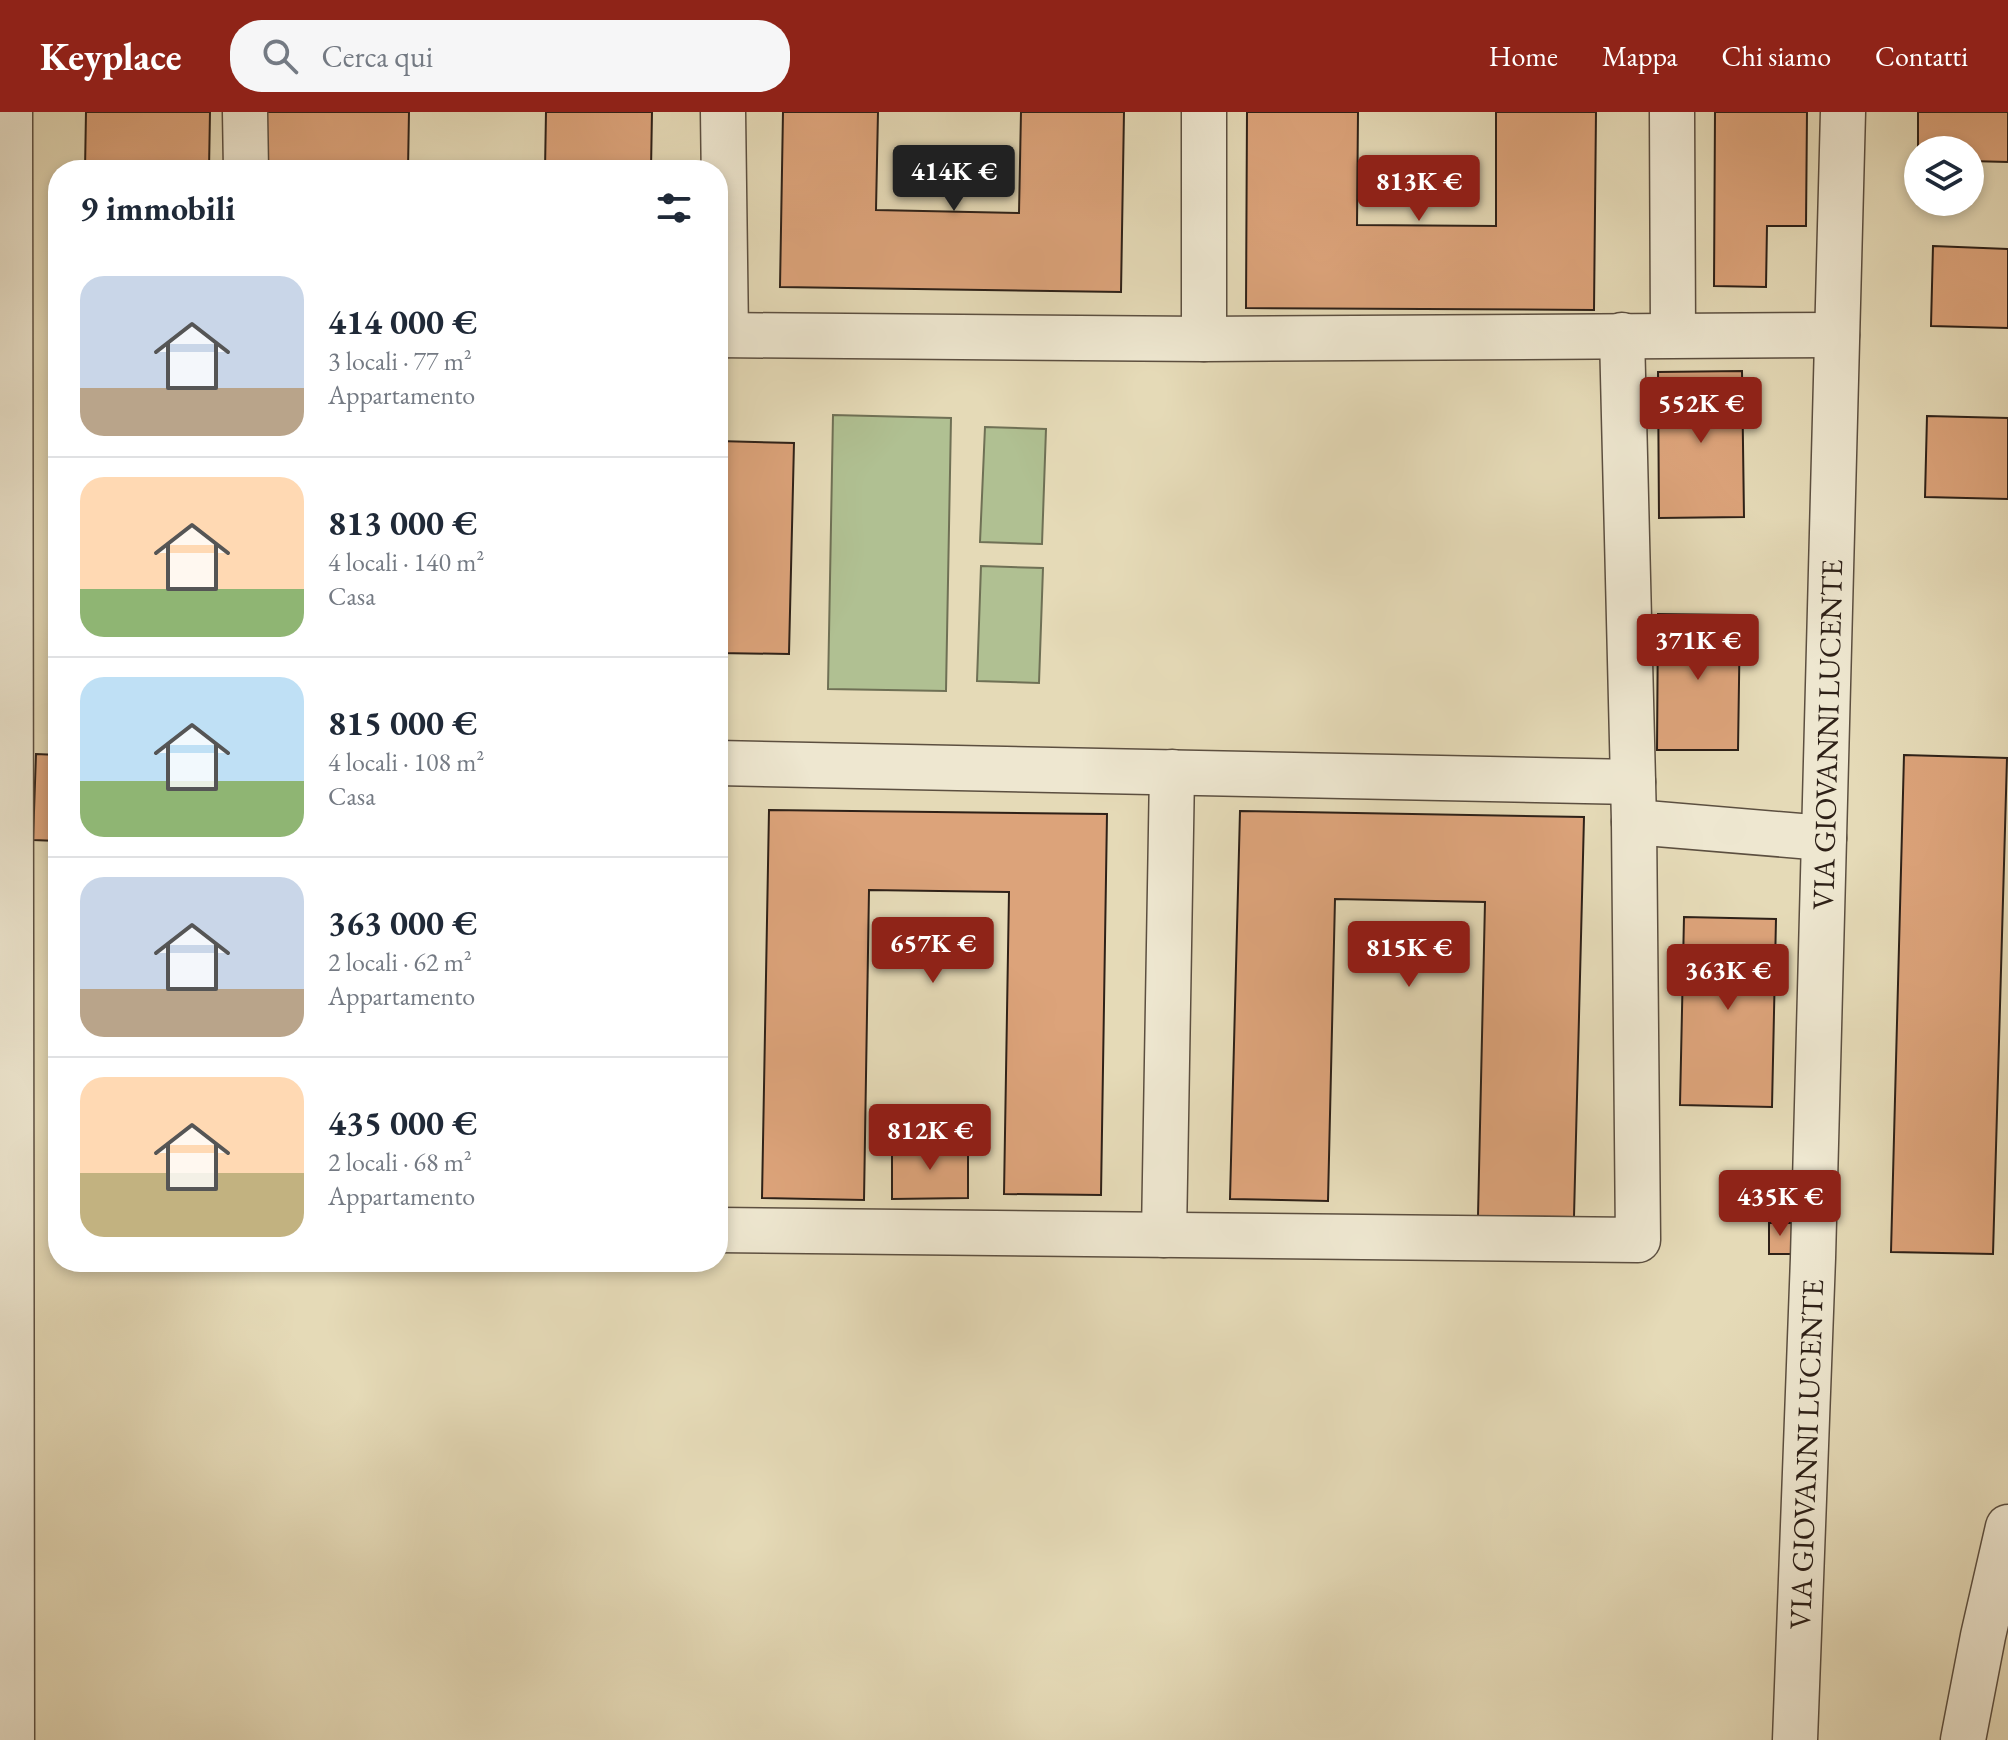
<!DOCTYPE html>
<html lang="it">
<head>
<meta charset="utf-8">
<style>
	body { margin:0; font-family:"EB Garamond",serif; background:#f6f6f7; color:#1f2937; height:100vh; display:flex; flex-direction:column; font-size:30px; white-space:nowrap }
	* { box-sizing:border-box; margin:0 }
	p { font-size:26px; color:#747a83 }
	.icon { flex:none; width:44px; height:44px; fill:none; stroke:currentColor; stroke-width:2; stroke-linecap:round; stroke-linejoin:round }
	.map { position:relative; flex:1; overflow:hidden }
	.panel { position:absolute; left:48px; top:48px; width:680px; height:1112px; display:flex; flex-direction:column; background:#fff; border-radius:32px; box-shadow:0 4px 12px #0003 }
	.panel>* { flex:none }
	.controls { position:absolute; left:1904px; top:24px; display:grid; gap:16px }
	.controls a { display:grid; place-items:center; width:80px; height:80px; border-radius:50%; background:#fff; box-shadow:0 4px 12px #0003; font-size:40px }
	.price { position:absolute; translate:-50% -68px; padding:0 18px; border-radius:8px; background:#8f2418; color:#fff; font-size:26px; line-height:52px; filter:drop-shadow(0 2px 4px #0008) }
	.price::after { content:''; position:absolute; left:50%; top:48px; width:24px; height:18px; margin-left:-12px; background:inherit; clip-path:polygon(0 0,100% 0,50% 100%) }
	.price.active { background:#222; color:#fff }
	ul { padding:0; list-style:none }
	li { display:flex; align-items:center; gap:24px; height:200px; padding:0 32px }
	li+li { border-top:2px solid #e0e1e3 }
	li span { display:grid; place-items:center; flex:none; width:224px; height:160px; border-radius:24px; color:#555 }
	li>.icon { margin-inline-start:auto }
	span .icon { width:96px; height:96px; fill:#fffc; stroke-width:1 }
	li b { font-size:34px }
	h2 { display:flex; justify-content:space-between; align-items:center; height:96px; padding:0 32px; font-size:34px }
	header { display:flex; align-items:center; gap:48px; box-sizing:border-box; height:112px; padding:0 40px; background:#8f2418; color:#fff }
	header strong { font-size:38px }
	nav { display:flex; gap:44px; margin-inline-start:auto; font-size:28px }
	.search { width:560px; height:72px; background:#f6f6f7; display:flex; align-items:center; gap:20px; box-sizing:border-box; padding:0 28px; border-radius:32px; color:#747a83; font-size:30px }
	.map>svg:first-child { display:block }
	.green { fill:#b0c092; stroke:#6f7055; stroke-width:2 }
	.building { fill:#dca37a; stroke:#2e2118; stroke-width:2 }
	.lines { fill:none; stroke-linecap:round; stroke-linejoin:round }
	.minor-casing { stroke:#5c4f40; stroke-width:47 }
	.minor { stroke:#eee7d0; stroke-width:44 }
	.labels { text-anchor:middle; dominant-baseline:central; stroke-width:8; stroke-linejoin:round; paint-order:stroke }
	.street-label { font-size:30px; fill:#2e2118; stroke:#eee7d0 }
</style>
</head>
<body>
<header>
<strong>Keyplace</strong>
<div class="search"><svg class="icon" aria-label="search" viewBox="0 0 24 24"><circle cx="10" cy="10" r="6"/><path d="M15 15l6 6"/></svg>Cerca qui</div>
<nav><a>Home</a><a>Mappa</a><a>Chi siamo</a><a>Contatti</a></nav>
</header>
<div class="map">
<svg width="2008" height="1628" viewBox="0 0 2008 1628">
	<rect width="100%" height="100%" fill="#e5dab7"/>
	<filter id="stains"><feTurbulence type="fractalNoise" baseFrequency=".0025" numOctaves="4"/><feColorMatrix values="0 0 0 0 .2 0 0 0 0 .09 0 0 0 0 .02 0 0 0 .5 -.17"/></filter>
	<radialGradient id="worn" r=".72"><stop offset=".6" stop-color="#630" stop-opacity="0"/><stop offset="1" stop-color="#630" stop-opacity=".3"/></radialGradient>
	<g class="green">
		<path d="M833,303l118,3 -5,273 -118,-2z"/>
		<path d="M985,315l61,2 -4,115 -62,-2z"/>
		<path d="M981,454l62,2 -4,115 -62,-2z"/>
	</g>
	<g class="building">
		<path d="M86,0h124l-1,58h-124z"/>
		<path d="M264,0h145l-1,58h-146z"/>
		<path d="M546,0h106l-1,58h-106z"/>
		<path d="M783,0h95l-2,98 143,3 2,-101h103l-3,180 -341,-5z"/>
		<path d="M1247,0h111l-1,113 139,1v-114h100l-2,198 -348,-2z"/>
		<path d="M1715,0h92l-1,114h-39l-1,61 -52,-1z"/>
		<path d="M1918,0h90v50l-38,-1v-11h-52v10z"/>
		<path d="M1933,134l75,3v79l-77,-2z"/>
		<path d="M1742,259l2,146 -85,1 -1,-146z"/>
		<path d="M1927,304l81,2v81l-83,-2z"/>
		<path d="M718,329l76,2 -5,211 -71,-1z"/>
		<path d="M1658,502l82,1 -2,135h-81z"/>
		<path d="M36,642l22,1v86l-25,-1z"/>
		<path d="M1904,643l103,3 -14,496 -102,-2z"/>
		<path d="M769,698l338,4 -6,381 -97,-1 5,-302 -140,-2 -5,310 -102,-2z"/>
		<path d="M1240,699l344,6 -10,400 -96,-1 7,-314 -150,-3 -7,302 -98,-2z"/>
		<path d="M1684,805l92,2 -4,188 -92,-2z"/>
		<path d="M968,1033v53l-76,1v-53z"/>
		<rect x="1769" y="1111" width="23" height="31"/>
	</g>
	<g class="lines">
		<g class="minor-casing">
			<g id="minor">
				<path d="M10,0l2,1628"/>
				<path d="M245,0l1,58"/>
				<path d="M723,0l3,223"/>
				<path d="M1204,0v227"/>
				<path d="M1672,0l1,223"/>
				<path d="M718,223l486,4 633,-4"/>
				<path d="M718,651l915,19"/>
				<path d="M1634,710l190,16"/>
				<path d="M718,1118l920,10 -4,-418 -12,-487"/>
				<path d="M1164,1123l8,-463"/>
				<path id="s1" d="M1795,1628l18,-482 30,-1146"/>
				<path d="M1963,1628l20,-104 25,-109"/>
			</g>
		</g>
		<use href="#minor" class="minor"/>
	</g>
	<g class="labels">
		<g class="street-label">
			<text stroke="none"><textPath href="#s1" startOffset="1006">VIA GIOVANNI LUCENTE</textPath></text>
			<text stroke="none"><textPath href="#s1" startOffset="286">VIA GIOVANNI LUCENTE</textPath></text>
		</g>
	</g>
	<rect width="100%" height="100%" filter="url(#stains)"/>
	<rect width="100%" height="100%" fill="url(#worn)"/>
</svg>
<div class="controls">
<a><svg class="icon" aria-label="layers" viewBox="0 0 24 24"><path d="M12 4l9 5-9 5-9-5zM3 14l9 5 9-5"/></svg></a>
</div>
<b class="price active" style="left:954px;top:101px">414K €</b>
<b class="price" style="left:1419px;top:111px">813K €</b>
<b class="price" style="left:1701px;top:333px">552K €</b>
<b class="price" style="left:1698px;top:570px">371K €</b>
<b class="price" style="left:933px;top:873px">657K €</b>
<b class="price" style="left:1409px;top:877px">815K €</b>
<b class="price" style="left:1728px;top:900px">363K €</b>
<b class="price" style="left:930px;top:1060px">812K €</b>
<b class="price" style="left:1780px;top:1126px">435K €</b>
<section class="panel">
<h2>9 immobili<svg class="icon" aria-label="filters" viewBox="0 0 24 24"><path d="M4 7h16M4 17h16"/><circle cx="9" cy="7" r="2"/><circle cx="15" cy="17" r="2"/></svg></h2>
<ul>
<li><span style="background:linear-gradient(#c9d6e8 70%,#b9a48a 0)"><svg class="icon" aria-label="home" viewBox="0 0 24 24"><path d="M3 11l9-7 9 7M6 9v11h12V9"/></svg></span><div><b>414 000 €</b><p>3 locali · 77 m²</p><p>Appartamento</p></div></li>
<li><span style="background:linear-gradient(#ffd9b3 70%,#8fb573 0)"><svg class="icon" aria-label="home" viewBox="0 0 24 24"><path d="M3 11l9-7 9 7M6 9v11h12V9"/></svg></span><div><b>813 000 €</b><p>4 locali · 140 m²</p><p>Casa</p></div></li>
<li><span style="background:linear-gradient(#bfe0f5 65%,#8fb573 0)"><svg class="icon" aria-label="home" viewBox="0 0 24 24"><path d="M3 11l9-7 9 7M6 9v11h12V9"/></svg></span><div><b>815 000 €</b><p>4 locali · 108 m²</p><p>Casa</p></div></li>
<li><span style="background:linear-gradient(#c9d6e8 70%,#b9a48a 0)"><svg class="icon" aria-label="home" viewBox="0 0 24 24"><path d="M3 11l9-7 9 7M6 9v11h12V9"/></svg></span><div><b>363 000 €</b><p>2 locali · 62 m²</p><p>Appartamento</p></div></li>
<li><span style="background:linear-gradient(#ffd9b3 60%,#c2b280 0)"><svg class="icon" aria-label="home" viewBox="0 0 24 24"><path d="M3 11l9-7 9 7M6 9v11h12V9"/></svg></span><div><b>435 000 €</b><p>2 locali · 68 m²</p><p>Appartamento</p></div></li>
</ul>
</section>
</div>
</body>
</html>
